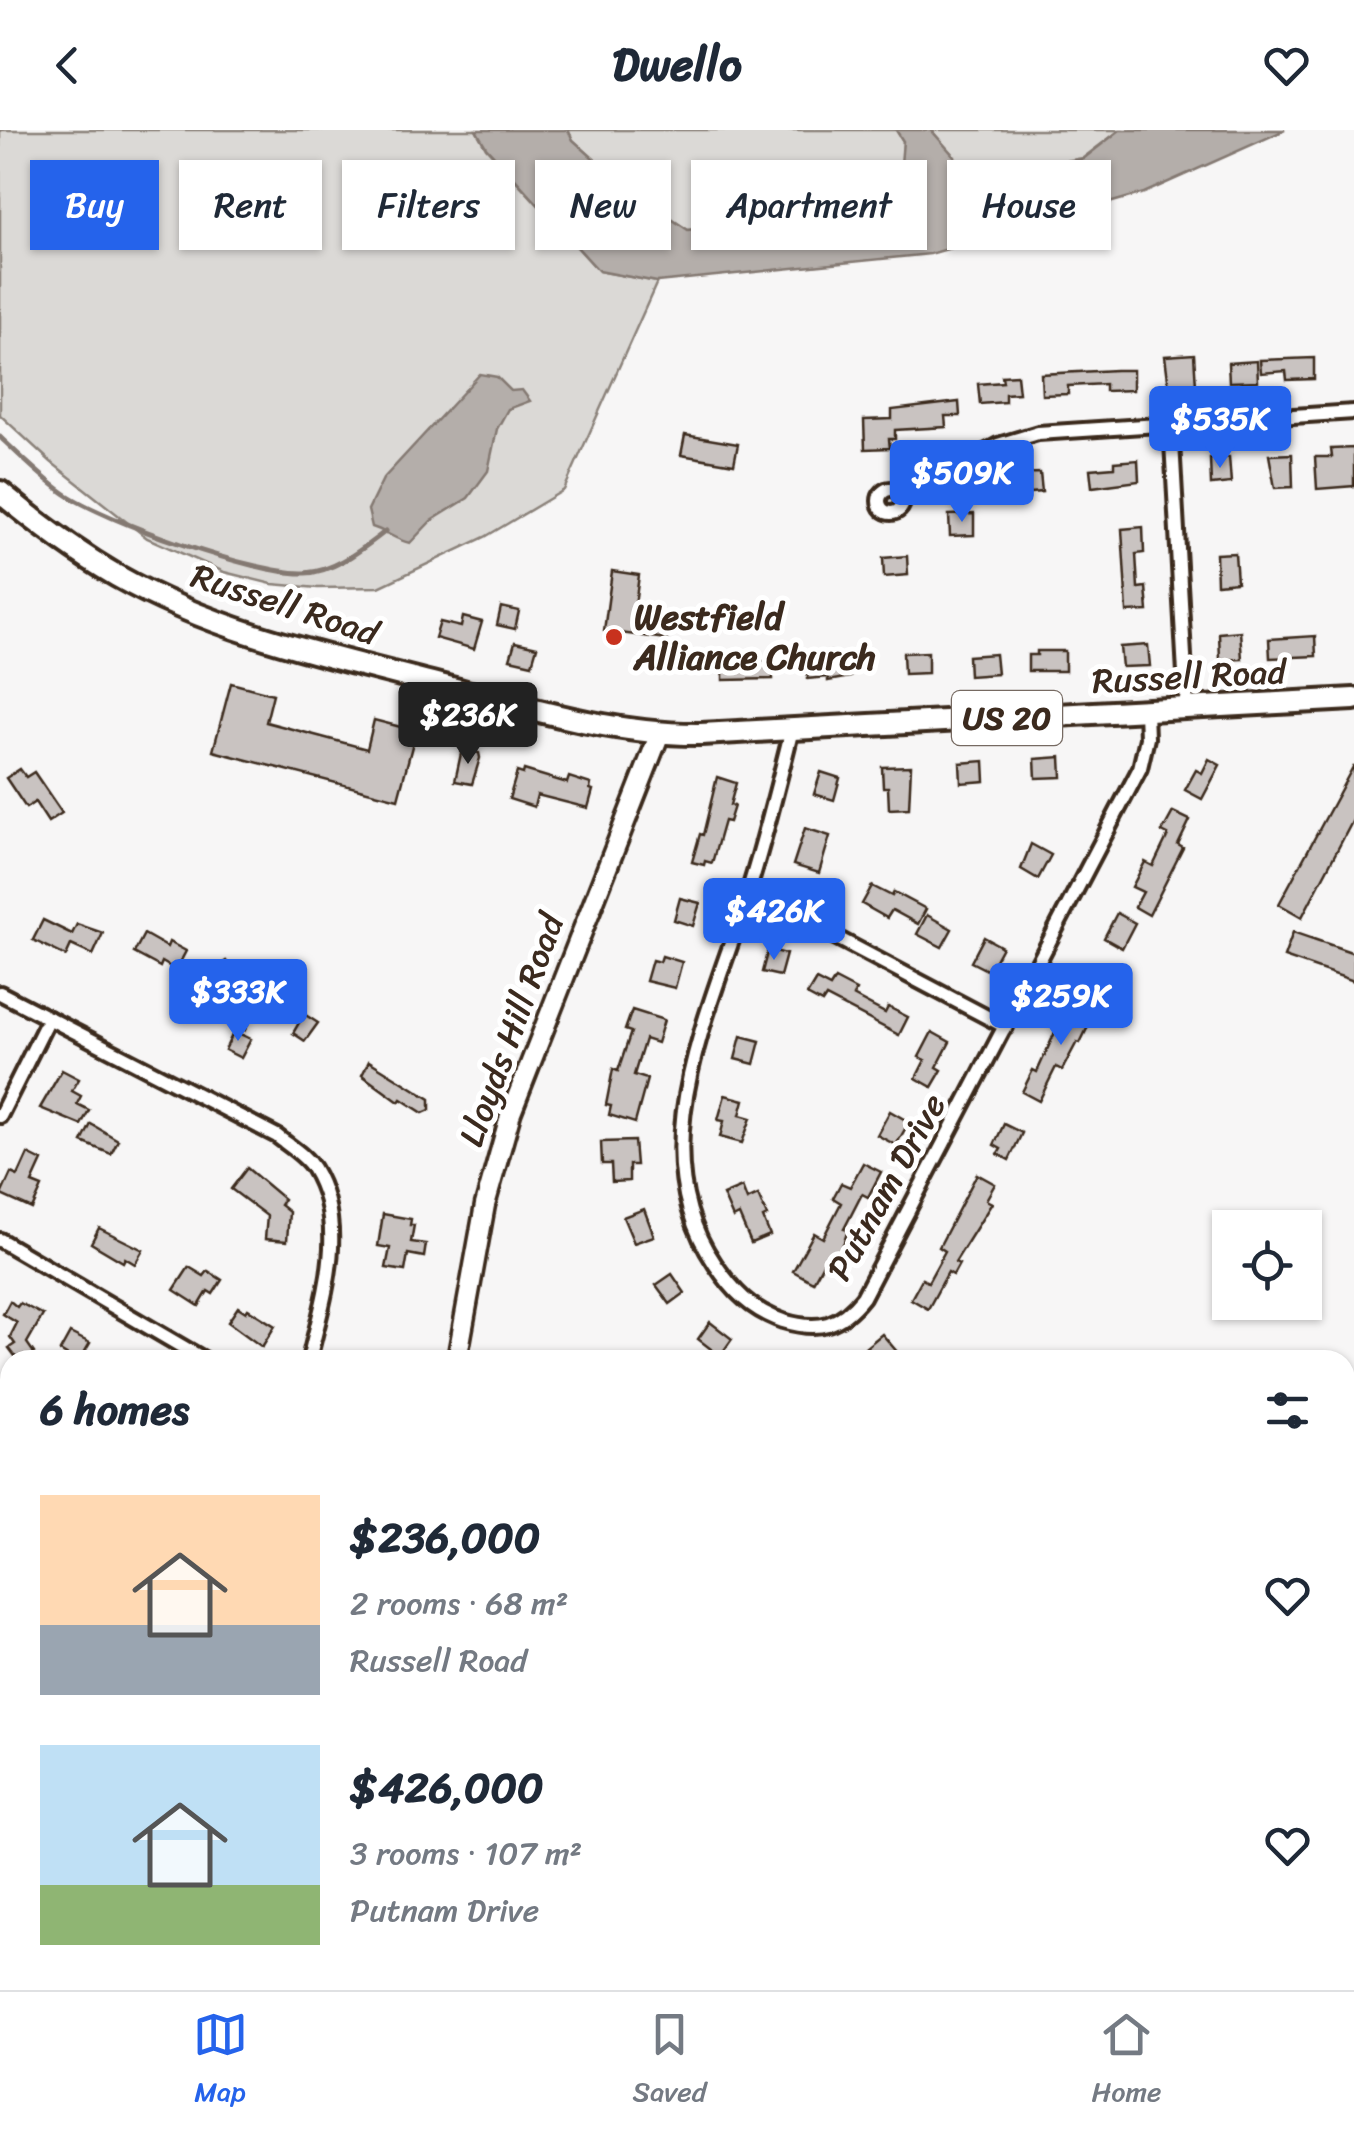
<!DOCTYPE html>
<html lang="en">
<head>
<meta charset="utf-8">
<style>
	body { margin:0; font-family:Sriracha,sans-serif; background:#f2f2f3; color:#1f2937; height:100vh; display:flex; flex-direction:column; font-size:38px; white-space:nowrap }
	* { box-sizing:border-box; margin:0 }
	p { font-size:32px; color:#747a83 }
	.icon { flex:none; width:55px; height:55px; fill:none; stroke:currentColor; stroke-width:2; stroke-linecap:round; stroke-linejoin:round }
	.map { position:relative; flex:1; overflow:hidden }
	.details { position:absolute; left:0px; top:1220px; width:1355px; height:640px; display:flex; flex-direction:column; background:#fff; border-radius:30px 30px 0 0; box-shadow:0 2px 8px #0004 }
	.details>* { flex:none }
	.guide { position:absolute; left:30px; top:30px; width:1295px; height:90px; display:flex; gap:20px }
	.controls { position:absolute; left:1212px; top:1080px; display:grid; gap:20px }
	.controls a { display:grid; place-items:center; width:110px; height:110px; border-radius:0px; background:#fff; box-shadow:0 2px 8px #0004; font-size:50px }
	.price { position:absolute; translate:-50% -85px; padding:0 22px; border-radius:10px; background:#2563eb; color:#fff; font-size:32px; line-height:65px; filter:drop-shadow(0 2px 5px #0008) }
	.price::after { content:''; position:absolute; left:50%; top:60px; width:30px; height:22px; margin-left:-15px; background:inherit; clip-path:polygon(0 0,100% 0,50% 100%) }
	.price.current { background:#222; color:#fff }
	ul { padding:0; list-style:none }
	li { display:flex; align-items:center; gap:30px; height:250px; padding:0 40px }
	li span { display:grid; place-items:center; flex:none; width:280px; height:200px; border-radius:0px; color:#555 }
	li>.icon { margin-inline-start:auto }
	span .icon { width:120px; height:120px; fill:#fffc; stroke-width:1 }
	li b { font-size:42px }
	h2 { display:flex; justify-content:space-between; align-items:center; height:120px; padding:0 40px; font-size:42px }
	.chip { padding:0 35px; border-radius:0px; background:#fff; box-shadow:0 2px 8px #0004; font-size:35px; line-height:90px }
	.chip.current { background:#2563eb; color:#fff }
	header { display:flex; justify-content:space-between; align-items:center; height:130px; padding:0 40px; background:#fff; font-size:45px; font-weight:800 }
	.tab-bar { display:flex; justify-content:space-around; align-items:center; height:140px; border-top:2px solid #e0e1e3; background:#fff; font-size:28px; color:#747a83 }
	.tab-bar a { display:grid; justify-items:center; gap:5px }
	.tab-bar .current { color:#2563eb }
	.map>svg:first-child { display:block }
	.green { fill:#dbd9d6; stroke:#8b827a; stroke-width:2.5 }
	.water { fill:#b4aeaa; stroke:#847972; stroke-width:2.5 }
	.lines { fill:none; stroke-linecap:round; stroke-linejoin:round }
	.stream { stroke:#847972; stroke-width:5 }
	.building { fill:#c9c3c1; stroke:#3b2a1e; stroke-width:2.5 }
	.minor-casing { stroke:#3b2a1e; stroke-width:20 }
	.secondary-casing { stroke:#3b2a1e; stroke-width:25 }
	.primary-casing { stroke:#3b2a1e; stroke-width:28 }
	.minor { stroke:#fff; stroke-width:12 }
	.secondary { stroke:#fff; stroke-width:18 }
	.primary { stroke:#fff; stroke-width:20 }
	.poi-dot { fill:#c8321e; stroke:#fff; stroke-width:4 }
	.labels { text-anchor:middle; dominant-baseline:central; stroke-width:10; stroke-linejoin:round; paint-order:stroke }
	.shield { fill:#fff; stroke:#766a62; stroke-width:2.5 }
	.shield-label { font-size:32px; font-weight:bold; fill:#3b2a1e }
	.street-label { font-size:35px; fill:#3b2a1e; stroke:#fff }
	.poi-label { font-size:35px; font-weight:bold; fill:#3b2a1e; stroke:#fff; text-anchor:start }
</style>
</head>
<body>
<header><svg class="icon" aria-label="back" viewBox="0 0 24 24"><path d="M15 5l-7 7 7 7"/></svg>Dwello<svg class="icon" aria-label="heart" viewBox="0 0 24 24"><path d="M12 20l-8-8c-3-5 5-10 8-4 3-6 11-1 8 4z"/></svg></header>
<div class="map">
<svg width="1354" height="1860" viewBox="0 0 1354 1860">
	<rect width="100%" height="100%" fill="#f7f6f6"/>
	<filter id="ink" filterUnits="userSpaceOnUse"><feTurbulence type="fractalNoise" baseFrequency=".01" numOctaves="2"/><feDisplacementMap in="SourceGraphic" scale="20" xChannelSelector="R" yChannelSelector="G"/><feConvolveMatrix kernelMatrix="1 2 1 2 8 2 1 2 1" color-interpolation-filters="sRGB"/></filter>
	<g filter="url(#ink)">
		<g class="green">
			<path d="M0,0h476l10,18 113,123 58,11 -93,208 -79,47 -106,50 -61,1 -46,-4 -48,-12 -77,-34 -96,-76 -51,-47z"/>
			<path d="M568,0h328l7,11 -1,23 -94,51 -120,15 -56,-37 -59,-53z"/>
			<path d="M931,0h189l-37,28 -71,12 -50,-5z"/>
		</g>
		<g class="water">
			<path d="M476,0h92l5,10 59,53 56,37 120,-15 93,-51 2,-23 -7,-11h35l31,35 50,5 71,-11 37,-29h165l-141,63 -214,61 -273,28 -58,-11 -113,-124z"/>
			<path d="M480,244l17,3 14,14 11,-1 8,11 -22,8 -11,20 -9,42 -20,27 -37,23 -21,22c-15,-3 -24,-12 -38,-16l-4,-17 15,-31z"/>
		</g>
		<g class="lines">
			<path class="stream" d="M0,307c20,19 41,40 64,56 41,28 192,82 241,80 30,-1 58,-25 81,-42"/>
		</g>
		<g class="building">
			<path d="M1194,224l2,32 -27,1 -4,-31z"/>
			<path d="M1314,228v21l-27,1 -1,-9 -25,2 -1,-13z"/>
			<path d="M1257,231l1,20 -29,1 -1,-19z"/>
			<path d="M1116,240h17v20l-28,1v-7l-37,2v8l-26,1 -1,-21z"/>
			<path d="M1017,245l2,18 -14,1v8l-25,2 -2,-20 25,-2 -1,-6z"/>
			<path d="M959,272l1,14h-15l1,11 -51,3v9h-6l1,9 -25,1 -1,-29 28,-1v-9z"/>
			<path d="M685,305l53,9 -4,20 -53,-9z"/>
			<path d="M1354,318v38l-37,3 -2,-32h17l-1,-8z"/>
			<path d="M1292,324l1,33 -18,1 -6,-33z"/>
			<path d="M1229,327l2,26 -20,2 -1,-27z"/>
			<path d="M1138,330l1,21 -47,6 -2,-18 24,-2v-5z"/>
			<path d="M1040,343l2,19 -25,2 -1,-20z"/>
			<path d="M974,384v21l-24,1 -1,-21z"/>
			<path d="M1143,397l1,26 -8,1 2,34 8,-1 2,24 -21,1 -5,-83z"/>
			<path d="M1235,423l2,29 -20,2 -1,-30z"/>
			<path d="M907,426l1,19 -24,2 -1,-19z"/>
			<path d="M612,441l27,4 -5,38 36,4 -3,22 -63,-8z"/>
			<path d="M501,477l18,4 -4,18 -18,-4z"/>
			<path d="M463,487l19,5 -8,27 -39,-11 5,-16 21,5z"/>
			<path d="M1240,501l2,28 -22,1 -1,-27z"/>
			<path d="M1315,506l1,20 -46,2 -1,-19z"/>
			<path d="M515,512l22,5 -5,17 -22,-5z"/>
			<path d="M1148,515l2,21 -28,1 -2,-20z"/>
			<path d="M1037,521h28v20h-37v-16h9z"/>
			<path d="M830,522l1,5 18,-1 1,21 -22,4v-4l-20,2 -2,-26z"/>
			<path d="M928,522v21l-24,1 -1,-21z"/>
			<path d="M995,524l2,20 -28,2 -1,-20z"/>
			<path d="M772,530l1,19 -50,1v-19z"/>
			<path d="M231,553l42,11 -7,28 101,27 7,-29 42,11 -18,68 -185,-48z"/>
			<path d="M462,619l17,4 1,5 -8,26 -17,-3z"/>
			<path d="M1061,627l1,20 -26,1 -1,-19z"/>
			<path d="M1209,629l11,6 -18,34 -17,-9 11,-20 6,3z"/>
			<path d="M984,631l1,20 -24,2 -1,-20z"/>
			<path d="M1354,635v53l-52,99 -23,-13z"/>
			<path d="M911,636l-2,42 -20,1 -1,-22h-5l-1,-20z"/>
			<path d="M20,639l6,8 8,-5 28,41 -14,9 -13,-20 -9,6 -20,-30z"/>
			<path d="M524,640l43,13 2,-6 22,7 -1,5 3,1 -5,18 -51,-13 -3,12 -25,-8 8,-27 6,2z"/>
			<path d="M821,642l19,6 -6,22 -20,-6z"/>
			<path d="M717,647l19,6 -6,22 4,1 -5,16 -5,-1 -12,42 -7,-2 -1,4 -12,-3 8,-28 3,1z"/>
			<path d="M1173,682l17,8 -12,25 5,3 -34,67 -14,-8 8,-15 -11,-5 13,-25 8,4 15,-31 -6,-3z"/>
			<path d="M805,698l25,8 -11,37 -26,-8z"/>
			<path d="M1031,714l20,11 -13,24 -17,-10z"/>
			<path d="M872,756l20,10 2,-4 32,17 -8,15 -26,-14 -5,8 -25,-14z"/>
			<path d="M680,768l20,5 -7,23 -19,-6z"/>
			<path d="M1117,783l18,10 -13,25 -18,-10z"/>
			<path d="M927,785l25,14 -10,18 -25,-13z"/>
			<path d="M43,790l29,14 5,-10 26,9 -10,22 -22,-10 -5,11 -33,-16z"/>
			<path d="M1293,802l61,21v28l-70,-24z"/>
			<path d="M144,804l23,13 2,-5 17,9 -10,19 -14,-8 -2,5 -26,-14z"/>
			<path d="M984,807l18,10 -13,24 -18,-9z"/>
			<path d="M768,819l18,5 -6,22 -18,-4z"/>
			<path d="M662,826l20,6 -7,26 -29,-7 6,-21 8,2z"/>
			<path d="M226,831l23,33 1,25 -5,11 -31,-46 3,-2 -7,-10z"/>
			<path d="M1090,838l16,9 -12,21 -16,-9z"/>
			<path d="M835,849l21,11 -3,6 32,17 3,-6 20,10 -9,18 -73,-38 -4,6 -15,-8 9,-15 14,7z"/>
			<path d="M1082,868l16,8 -18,37 -3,-1 -15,28 -6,-3 -17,34 -17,-9 11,-22 4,2 24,-53 8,4z"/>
			<path d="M632,880l32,10 -7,23 -12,-4 -11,36 13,4 -12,44 -26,-8 2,-9 -5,-1 7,-36 5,2 13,-39 -6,-2z"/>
			<path d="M304,884l14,9 -13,18 -12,-8z"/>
			<path d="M234,901l17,8 -10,19 -16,-8z"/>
			<path d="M932,902l18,10 -13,25 5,3 -10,17 -16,-9 9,-18 -6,-3z"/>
			<path d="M741,906l19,5 -6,23 -19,-5z"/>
			<path d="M369,931l61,38v11l-7,3 -22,-14 -2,3 -37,-27z"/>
			<path d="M62,940l17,9 -7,12 9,5 -4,8 12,6 -8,15 -41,-17z"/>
			<path d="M725,965l19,5 -4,15 11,3 -9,25 -22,-6 4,-16 -6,-1z"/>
			<path d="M890,981l19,11 -13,23 -19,-10z"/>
			<path d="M91,994l27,16 -7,14 -29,-12z"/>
			<path d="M1004,994l18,9 -13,27 -11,-6 3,-5 -7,-4z"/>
			<path d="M634,1011l2,24h-7v16l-17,1 -1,-18h-9l-1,-22z"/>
			<path d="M28,1024l14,7 -10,22 10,4 -10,22 -31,-14 10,-22 7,3z"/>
			<path d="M863,1033l18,9 -13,25 -6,-3 -18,35 4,1 -4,12 -11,22 -8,-4 -12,22 -20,-11 21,-38 9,5 18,-35 -8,-5 8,-15 9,4z"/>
			<path d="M247,1038l37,31 -4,6 9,7 -2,29 -22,-2 2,-23 -36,-27z"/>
			<path d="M977,1044l18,10 -9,16 6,3 -37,59 4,2 -6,11 -5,-3 -20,37 -17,-10 11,-20 6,3 17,-31 -6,-4z"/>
			<path d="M742,1057l5,13 11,-5 9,21 -4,2 7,17 -19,8 -12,-28 -6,3 -10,-23z"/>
			<path d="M644,1079l10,27 -20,7 -11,-26z"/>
			<path d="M383,1084l28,5 -1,6h4l-3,17 15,2 -2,13 -16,-3 -3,17 -19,-3 4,-20 -12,-2z"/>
			<path d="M99,1098l44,22 -8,14 -10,-6 -2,4 -32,-19z"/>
			<path d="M189,1137l15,9 4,-5 14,9 -9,14 -5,-3 -9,15 -25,-16z"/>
			<path d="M672,1144l13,19 -15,11 -14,-19z"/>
			<path d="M10,1171l7,6 3,-4 23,12 -16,28 7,10 -9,7h-7l-9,-12 6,-4 -5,-7 7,-14 -14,-9z"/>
			<path d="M238,1177l8,5 2,-3 27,17 -13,21 -34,-25z"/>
			<path d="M710,1192l22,17 -12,17 -22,-17z"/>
			<path d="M70,1203l20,10 -10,17h-14l2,-4 -8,-5z"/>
			<path d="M882,1204l22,26h-30l-9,-12z"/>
		</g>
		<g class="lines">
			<g class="minor-casing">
				<g id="minor">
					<path d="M1171,294l16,285"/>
					<circle cx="891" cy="371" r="12"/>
					<path d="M902,366l96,-51 40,-12 316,-21"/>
					<path d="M792,599c-14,57 -28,114 -46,170 -36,114 -107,254 -31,365 18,27 36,46 68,57 36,11 57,5 80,-24l277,-529 7,-30 -1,-27"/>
					<path d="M748,761l258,136"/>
					<path d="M0,863l277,143c12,10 28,19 36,32 36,59 10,130 -4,192"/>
					<path d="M0,986l49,-98"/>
					<path d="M0,1110l205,120"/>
					<path d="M0,1446l10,-20"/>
					<path d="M386,1850l21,10"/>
					<path d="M90,1860l5,-10"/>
					<path d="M336,1860l5,-10"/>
					<path d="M1005,1860l5,-10"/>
					<path d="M1261,1860l4,-10"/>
				</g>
			</g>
			<g class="secondary-casing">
				<g id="secondary">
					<path d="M457,1230l28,-155 26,-92 149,-380"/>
					<path d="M0,1410l10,5"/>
					<path d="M959,1850l23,10"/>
				</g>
			</g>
			<g class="primary-casing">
				<path id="primary" d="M0,362c37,31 76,60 117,84 104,59 224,83 338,113 79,21 163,46 246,45l653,-35"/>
			</g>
			<use href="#minor" class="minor"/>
			<use href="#secondary" class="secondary"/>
			<use href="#primary" class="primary"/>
		</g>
	</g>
	<circle class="poi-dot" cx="614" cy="507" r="10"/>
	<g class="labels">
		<rect class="shield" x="952" y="561" width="110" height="54" rx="8"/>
		<g class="shield-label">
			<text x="1007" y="588">US 20</text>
		</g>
		<g class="street-label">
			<text transform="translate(285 474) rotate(18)">Russell Road</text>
			<text transform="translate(1189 546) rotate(-3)">Russell Road</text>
			<text transform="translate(511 900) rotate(-70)">Lloyds Hill Road</text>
			<text transform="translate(886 1057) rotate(-61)">Putnam Drive</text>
		</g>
		<g class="poi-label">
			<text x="634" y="487">Westfield<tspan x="634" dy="40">Alliance Church</tspan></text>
		</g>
	</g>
</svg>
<div class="controls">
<a><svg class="icon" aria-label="locate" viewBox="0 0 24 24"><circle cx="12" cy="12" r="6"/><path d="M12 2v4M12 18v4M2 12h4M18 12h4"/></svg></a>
</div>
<b class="price" style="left:1220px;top:341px">$535K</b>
<b class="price" style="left:962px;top:395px">$509K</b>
<b class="price current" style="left:468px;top:637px">$236K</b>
<b class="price" style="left:774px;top:833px">$426K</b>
<b class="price" style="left:238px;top:914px">$333K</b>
<b class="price" style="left:1061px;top:918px">$259K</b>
<div class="guide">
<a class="chip current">Buy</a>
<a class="chip">Rent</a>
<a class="chip">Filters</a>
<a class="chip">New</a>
<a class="chip">Apartment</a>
<a class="chip">House</a>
</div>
<section class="details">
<h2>6 homes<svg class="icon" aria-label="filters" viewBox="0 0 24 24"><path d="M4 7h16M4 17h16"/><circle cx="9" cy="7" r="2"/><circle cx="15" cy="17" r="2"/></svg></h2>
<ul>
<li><span style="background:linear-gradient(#ffd9b3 65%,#9aa5b1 0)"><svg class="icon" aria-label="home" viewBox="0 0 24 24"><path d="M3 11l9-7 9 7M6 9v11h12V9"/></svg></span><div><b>$236,000</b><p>2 rooms · 68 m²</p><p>Russell Road</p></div><svg class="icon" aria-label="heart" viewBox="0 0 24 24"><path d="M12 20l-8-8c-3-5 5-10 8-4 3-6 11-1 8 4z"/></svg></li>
<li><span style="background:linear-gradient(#bfe0f5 70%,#8fb573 0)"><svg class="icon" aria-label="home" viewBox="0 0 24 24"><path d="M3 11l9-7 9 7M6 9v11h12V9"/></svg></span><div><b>$426,000</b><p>3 rooms · 107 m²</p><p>Putnam Drive</p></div><svg class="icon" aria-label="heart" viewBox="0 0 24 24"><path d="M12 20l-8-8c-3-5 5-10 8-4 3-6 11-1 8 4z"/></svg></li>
</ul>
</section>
</div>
<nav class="tab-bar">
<a class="current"><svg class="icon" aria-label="map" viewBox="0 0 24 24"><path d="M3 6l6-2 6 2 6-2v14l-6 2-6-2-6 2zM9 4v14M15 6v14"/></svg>Map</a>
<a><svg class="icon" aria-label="saved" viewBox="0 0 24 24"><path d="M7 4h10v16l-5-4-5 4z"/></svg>Saved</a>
<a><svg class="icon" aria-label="home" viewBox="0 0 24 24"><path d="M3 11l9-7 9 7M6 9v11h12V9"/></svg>Home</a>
</nav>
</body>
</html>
